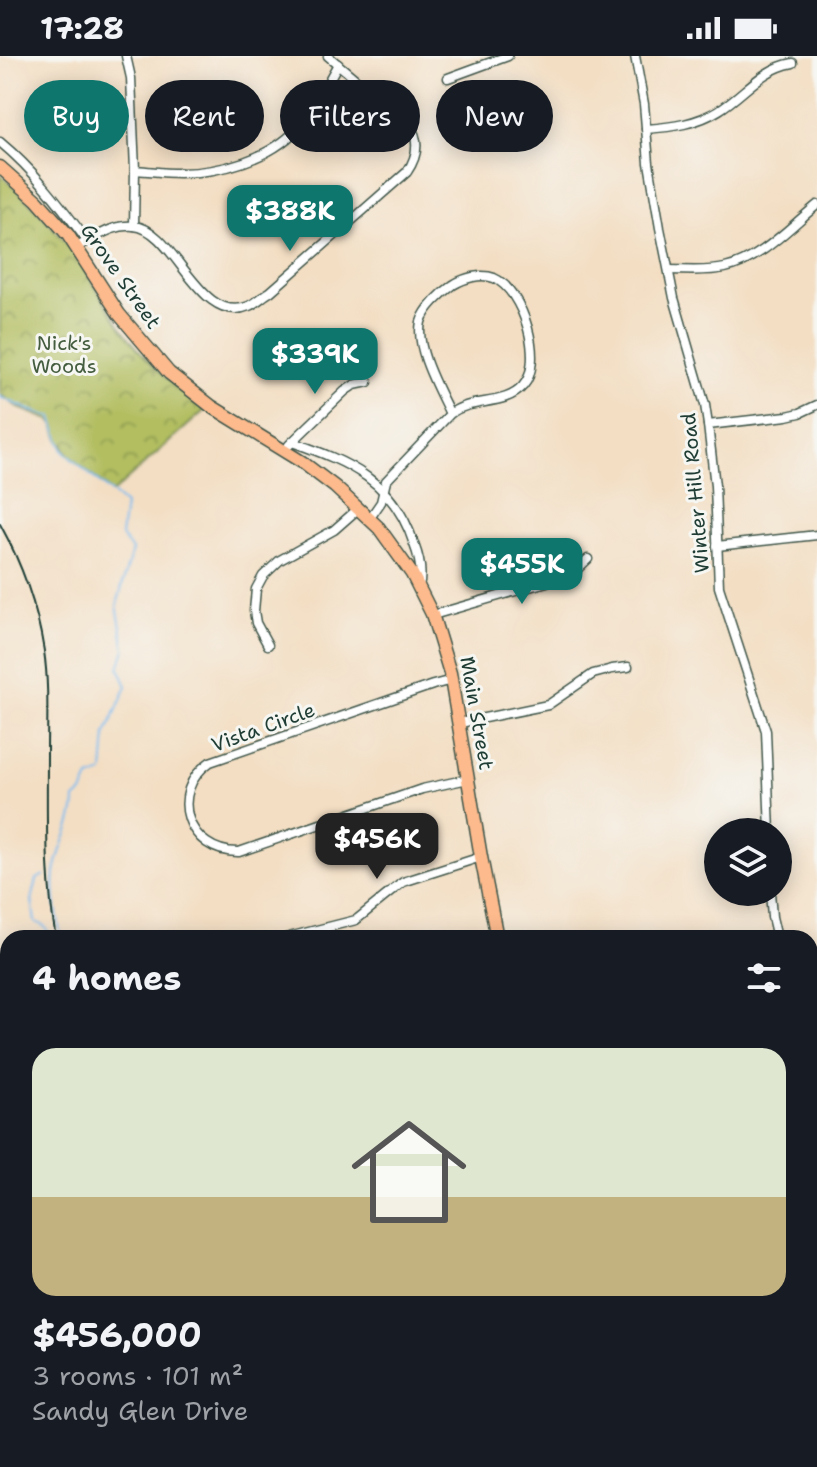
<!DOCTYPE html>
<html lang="en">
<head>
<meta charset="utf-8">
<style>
	body { margin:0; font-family:"Shantell Sans",sans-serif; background:#242831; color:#f1f3f6; height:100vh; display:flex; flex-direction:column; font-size:30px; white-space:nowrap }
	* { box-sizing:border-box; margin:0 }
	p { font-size:26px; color:#9ea1a6 }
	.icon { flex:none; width:44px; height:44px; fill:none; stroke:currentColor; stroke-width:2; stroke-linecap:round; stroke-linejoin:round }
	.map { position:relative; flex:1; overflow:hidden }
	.details { position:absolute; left:0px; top:874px; width:818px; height:538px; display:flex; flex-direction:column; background:#171b24; border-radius:24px 24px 0 0; box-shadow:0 4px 20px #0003 }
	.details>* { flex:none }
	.guide { position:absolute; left:24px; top:24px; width:770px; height:72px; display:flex; gap:16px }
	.buttons { position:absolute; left:704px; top:762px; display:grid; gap:16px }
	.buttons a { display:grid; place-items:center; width:88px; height:88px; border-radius:50%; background:#171b24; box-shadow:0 4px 20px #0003; font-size:40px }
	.price { position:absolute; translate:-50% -68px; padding:0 18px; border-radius:16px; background:#0f766e; color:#fff; font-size:26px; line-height:52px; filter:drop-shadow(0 2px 4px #0008) }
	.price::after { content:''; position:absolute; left:50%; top:48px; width:24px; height:18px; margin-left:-12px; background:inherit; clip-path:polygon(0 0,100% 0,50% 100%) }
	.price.selected { background:#222; color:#fff }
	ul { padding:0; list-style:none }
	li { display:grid; align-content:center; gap:16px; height:424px; padding:0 32px }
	li span { display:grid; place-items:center; height:248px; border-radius:24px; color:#555 }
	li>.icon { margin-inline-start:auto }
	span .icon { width:144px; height:144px; fill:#fffc; stroke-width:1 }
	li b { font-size:34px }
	h2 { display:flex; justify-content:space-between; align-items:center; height:96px; padding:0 32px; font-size:34px }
	.pill { padding:0 28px; border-radius:36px; background:#171b24; box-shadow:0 4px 20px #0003; font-size:28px; line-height:72px }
	.pill.selected { background:#0f766e; color:#fff }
	.status { display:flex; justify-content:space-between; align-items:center; height:56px; padding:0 40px; background:#171b24; direction:ltr }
	.status svg { height:22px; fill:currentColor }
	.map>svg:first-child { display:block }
	.park { fill:url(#park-crowns); stroke:#687e4a; stroke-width:2 }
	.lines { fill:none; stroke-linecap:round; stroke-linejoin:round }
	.stream { stroke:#7bbcf0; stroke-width:2 }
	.minor-casing { stroke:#3f5549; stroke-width:11 }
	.primary-casing { stroke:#3f5549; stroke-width:15 }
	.minor { stroke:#fff; stroke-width:8 }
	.primary { stroke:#fcba8d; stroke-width:12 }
	.rail { stroke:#1f3d34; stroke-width:2 }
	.labels { text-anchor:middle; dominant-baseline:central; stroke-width:6; stroke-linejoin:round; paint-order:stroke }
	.street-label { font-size:20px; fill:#1f3d34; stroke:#f6f6f2 }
	.park-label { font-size:20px; fill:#445d3f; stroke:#f6f6f2 }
</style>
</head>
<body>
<div class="status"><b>17:28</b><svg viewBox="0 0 49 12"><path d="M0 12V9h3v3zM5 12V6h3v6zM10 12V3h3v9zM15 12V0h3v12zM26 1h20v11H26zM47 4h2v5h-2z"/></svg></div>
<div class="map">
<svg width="817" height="1411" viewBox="0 0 817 1411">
	<defs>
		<pattern id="park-crowns" width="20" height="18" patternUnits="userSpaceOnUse" patternTransform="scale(2)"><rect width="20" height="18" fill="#b2be60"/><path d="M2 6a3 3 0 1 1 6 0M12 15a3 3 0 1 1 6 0" fill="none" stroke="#909c50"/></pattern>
	</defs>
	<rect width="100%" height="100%" fill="#f6f6f2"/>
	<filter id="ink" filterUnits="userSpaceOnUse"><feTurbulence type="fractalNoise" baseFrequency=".0125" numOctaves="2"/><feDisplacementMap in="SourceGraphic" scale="16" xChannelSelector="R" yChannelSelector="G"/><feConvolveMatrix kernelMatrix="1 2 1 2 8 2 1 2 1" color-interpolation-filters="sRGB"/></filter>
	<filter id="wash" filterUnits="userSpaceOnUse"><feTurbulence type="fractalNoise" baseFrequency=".006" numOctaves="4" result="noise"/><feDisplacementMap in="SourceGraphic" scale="32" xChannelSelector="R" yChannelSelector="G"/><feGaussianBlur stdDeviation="1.8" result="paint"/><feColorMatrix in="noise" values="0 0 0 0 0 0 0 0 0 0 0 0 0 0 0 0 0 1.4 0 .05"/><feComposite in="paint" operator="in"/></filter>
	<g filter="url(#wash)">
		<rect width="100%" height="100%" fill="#f3dec3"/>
		<path class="park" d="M0,118c23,21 45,43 64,67 22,28 38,58 58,87 23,33 52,59 83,82l-93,83 -43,-37 -10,-16 -5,-15 -4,-5 -31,-12 -19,-14z"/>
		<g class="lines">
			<g class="stream">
				<path d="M0,341l32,14 20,6 11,34 62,54 -4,31 11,14 -15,55 8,44 -6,19 8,18 -21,48 -3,39 -14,5 -7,15 -7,6c0,26 -17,48 -20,74 -3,21 3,45 6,65"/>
				<path d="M44,819l-7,4 -5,21 3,22c10,3 13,6 14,16"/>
				<path d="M810,1028l7,-3"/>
				<path d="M182,1404l3,7"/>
				<path d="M643,1411l8,-7"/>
			</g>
		</g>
	</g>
	<g filter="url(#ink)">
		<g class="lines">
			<g class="minor-casing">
				<g id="minor">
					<path d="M126,0l5,22 4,92 -1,56"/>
					<path d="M635,0l9,48 5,59 11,65 14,70 31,107 3,20 7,61 4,101 47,144 4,101"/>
					<path d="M448,22l60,-22"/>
					<path d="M646,73c26,-2 51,-5 73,-19 27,-17 42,-41 74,-47"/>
					<path d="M0,86c35,29 61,64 88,100"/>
					<path d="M135,114c14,1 29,3 44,3 41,0 91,-14 119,-45 16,-18 28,-43 40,-64"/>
					<path d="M76,191c19,-8 35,-23 58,-21 41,3 65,101 115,80 7,-3 14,-10 21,-14l137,-120c11,-16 13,-32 2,-48l-81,-68"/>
					<path d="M669,214c18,0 38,2 56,-2 34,-7 66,-42 92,-63"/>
					<path d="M708,369l79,-9 13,-3 17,-8"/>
					<path d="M292,386c57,20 102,39 122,102 5,13 9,28 5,42"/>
					<path d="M289,389l56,-54 9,-6 14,-3"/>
					<path d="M370,462l11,-16 5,-21 64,-67c-11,-24 -35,-65 -29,-92 4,-14 21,-29 32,-37 11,-7 28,-12 41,-7 29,12 51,84 29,108 -18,21 -52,11 -73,28"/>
					<path d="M717,490l100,-11"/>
					<path d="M433,559l138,-40 17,-16"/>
					<path d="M268,589l-12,-22 -2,-12 2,-22 7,-13 17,-16 54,-30 25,-22"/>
					<path d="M452,624l-19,5 -223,77c-43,30 -23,91 29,90l183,-63 46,-10"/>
					<path d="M460,667l88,-18 45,-31 19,-5 16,-2"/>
					<path d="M770,836l2,25 5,21"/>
					<path d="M285,882l71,-18 47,-38 78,-25"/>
					<path d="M810,942l7,10"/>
					<path d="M0,1060l8,8"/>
					<path d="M810,1246l7,-38"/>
					<path d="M810,1283l7,1"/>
					<path d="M0,1368l8,-2"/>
					<path d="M804,1404l7,7"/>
				</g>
			</g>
			<g class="primary-casing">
				<g id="primary">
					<path d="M0,111l37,33 31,35 51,79 50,59 42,33 91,56 33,25 44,41 33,46 20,40 18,59 31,184 16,81"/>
					<path d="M567,1411v-7"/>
				</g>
			</g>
			<use href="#minor" class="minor"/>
			<use href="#primary" class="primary"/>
			<g class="rail">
				<path d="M0,468c22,40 37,82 44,127 5,34 3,69 3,104 0,61 -2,122 9,183"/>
				<path d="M216,1404l2,7"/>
			</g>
		</g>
	</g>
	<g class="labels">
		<g class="street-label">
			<text transform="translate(121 220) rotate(55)">Grove Street</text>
			<text transform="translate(695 437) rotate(-95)">Winter Hill Road</text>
			<text transform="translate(477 657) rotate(80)">Main Street</text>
			<text transform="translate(263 671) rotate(-20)">Vista Circle</text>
		</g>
		<g class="park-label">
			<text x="64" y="287">Nick's<tspan x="64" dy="23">Woods</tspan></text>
		</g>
	</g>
</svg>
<div class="buttons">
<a><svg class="icon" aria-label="layers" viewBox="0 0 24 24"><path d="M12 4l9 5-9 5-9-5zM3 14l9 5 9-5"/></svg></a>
</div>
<b class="price" style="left:290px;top:197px">$388K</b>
<b class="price" style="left:315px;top:340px">$339K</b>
<b class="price" style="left:522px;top:550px">$455K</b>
<b class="price selected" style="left:377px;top:825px">$456K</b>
<div class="guide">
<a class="pill selected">Buy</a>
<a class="pill">Rent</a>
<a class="pill">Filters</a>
<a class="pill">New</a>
</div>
<section class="details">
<h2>4 homes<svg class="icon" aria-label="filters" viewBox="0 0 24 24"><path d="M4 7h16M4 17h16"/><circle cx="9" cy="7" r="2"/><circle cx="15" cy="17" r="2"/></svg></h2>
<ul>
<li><span style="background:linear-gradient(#dfe7d0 60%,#c2b280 0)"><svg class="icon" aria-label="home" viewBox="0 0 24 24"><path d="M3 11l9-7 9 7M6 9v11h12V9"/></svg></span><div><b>$456,000</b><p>3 rooms · 101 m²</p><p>Sandy Glen Drive</p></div></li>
</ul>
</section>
</div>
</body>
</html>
